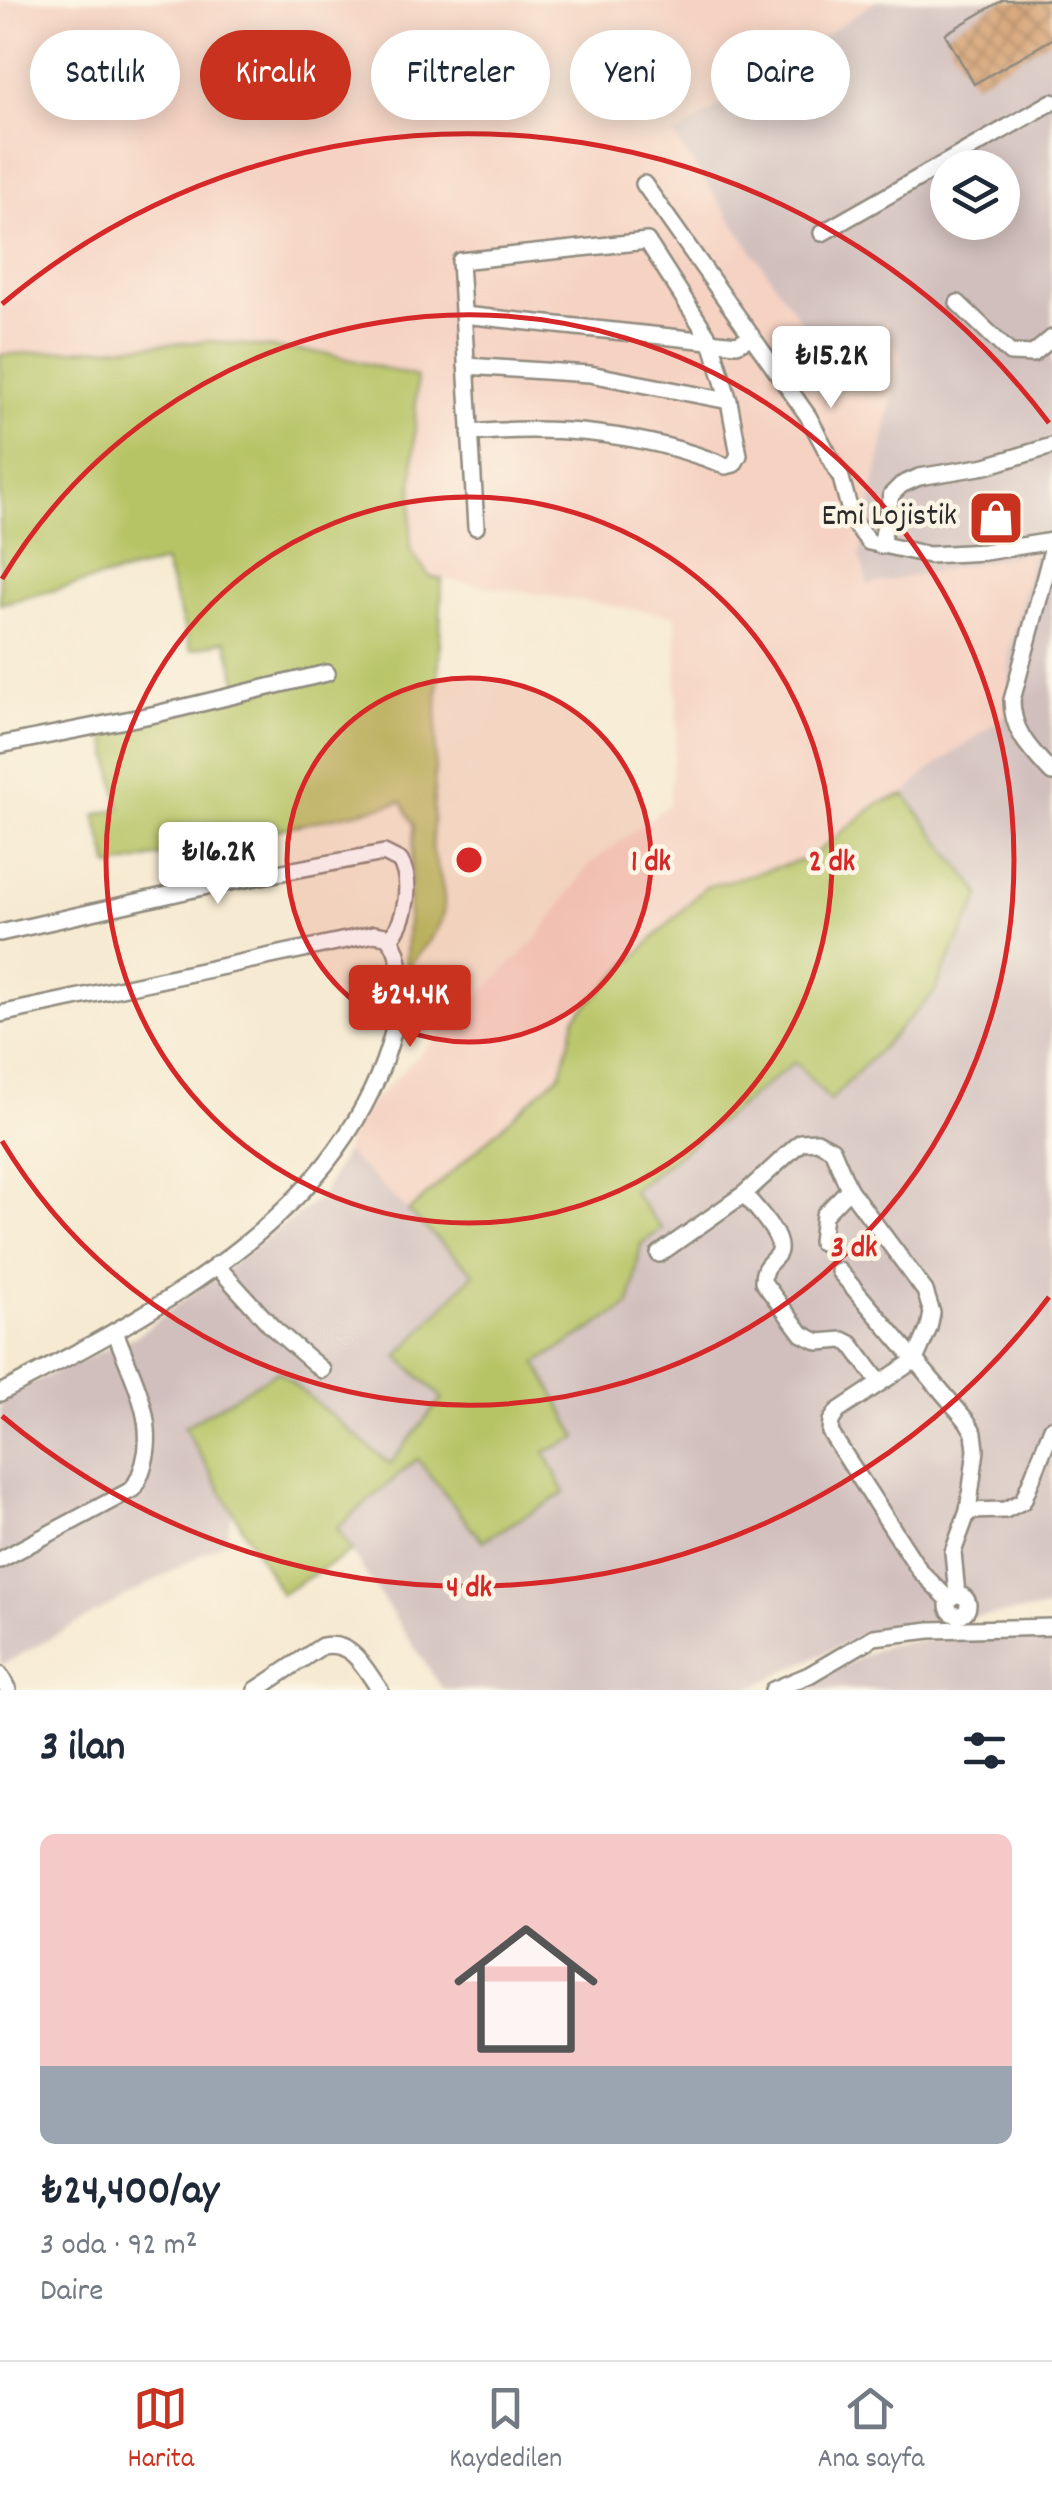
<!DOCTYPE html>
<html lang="tr">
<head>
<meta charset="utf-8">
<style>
	body { margin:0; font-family:Dekko,sans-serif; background:#f6f6f7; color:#1f2937; height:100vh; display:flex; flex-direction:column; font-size:38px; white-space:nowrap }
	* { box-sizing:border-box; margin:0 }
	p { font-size:32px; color:#747a83 }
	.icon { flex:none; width:55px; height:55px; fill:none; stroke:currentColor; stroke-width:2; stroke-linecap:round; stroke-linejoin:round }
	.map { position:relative; height:1690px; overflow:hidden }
	.drawer { display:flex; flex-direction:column; background:#fff; flex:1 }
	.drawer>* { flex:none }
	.banner { position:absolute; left:30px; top:30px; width:992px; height:90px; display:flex; gap:20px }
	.controls { position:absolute; left:930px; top:150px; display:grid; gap:20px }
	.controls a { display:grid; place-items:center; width:90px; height:90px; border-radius:50%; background:#fff; box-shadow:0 5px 25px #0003; font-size:50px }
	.price { position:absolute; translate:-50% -85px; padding:0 22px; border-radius:10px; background:#fff; color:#222; font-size:32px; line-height:65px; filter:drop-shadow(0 2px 5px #0008) }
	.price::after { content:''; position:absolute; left:50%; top:60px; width:30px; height:22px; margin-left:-15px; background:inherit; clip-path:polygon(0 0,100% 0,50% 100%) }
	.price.active { background:#c8321e; color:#fff }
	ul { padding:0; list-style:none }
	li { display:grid; align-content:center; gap:20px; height:530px; padding:0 40px }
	li span { display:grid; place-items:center; height:310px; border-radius:15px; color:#555 }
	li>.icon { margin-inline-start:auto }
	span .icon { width:180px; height:180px; fill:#fffc; stroke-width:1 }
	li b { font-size:42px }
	h2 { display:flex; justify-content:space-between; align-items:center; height:120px; padding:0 40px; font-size:42px }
	.pill { padding:0 35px; border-radius:45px; background:#fff; box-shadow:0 5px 25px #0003; font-size:35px; line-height:90px }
	.pill.active { background:#c8321e; color:#fff }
	.tab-bar { display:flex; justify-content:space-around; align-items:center; height:140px; border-top:2px solid #e0e1e3; background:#fff; font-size:28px; color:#747a83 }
	.tab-bar a { display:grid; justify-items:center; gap:5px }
	.tab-bar .active { color:#c8321e }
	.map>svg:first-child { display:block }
	.built { fill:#f5d2c2 }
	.industrial { fill:#d1bfbd; fill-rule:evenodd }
	.grass { fill:#b7c466; stroke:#717848; stroke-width:2.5 }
	.building { fill:url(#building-cross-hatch) }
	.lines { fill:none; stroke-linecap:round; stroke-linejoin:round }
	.minor-casing { stroke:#908a7e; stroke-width:20 }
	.minor { stroke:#fff; stroke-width:15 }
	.ring { fill:none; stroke:#d62828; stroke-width:5 }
	.labels { text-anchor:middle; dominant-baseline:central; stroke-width:9; stroke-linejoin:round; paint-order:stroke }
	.poi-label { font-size:32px; fill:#2b2b2b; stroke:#fcf5e5; text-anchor:end }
	.centre { fill:#d62828; stroke:#fcf5e5; stroke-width:5 }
	.ring-label { font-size:30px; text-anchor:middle; font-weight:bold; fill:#d62828; stroke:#fcf5e5; stroke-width:9; stroke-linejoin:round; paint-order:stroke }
</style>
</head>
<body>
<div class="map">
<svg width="1052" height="1690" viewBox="0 0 1052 1690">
	<defs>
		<pattern id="building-cross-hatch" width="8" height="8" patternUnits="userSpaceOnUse" patternTransform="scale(2.5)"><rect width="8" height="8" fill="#d7a477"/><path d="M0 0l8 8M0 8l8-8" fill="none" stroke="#af8662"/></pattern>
	</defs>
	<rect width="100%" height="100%" fill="#fcf5e5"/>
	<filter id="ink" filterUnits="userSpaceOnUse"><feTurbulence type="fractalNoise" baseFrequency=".01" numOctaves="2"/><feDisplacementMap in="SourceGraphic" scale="20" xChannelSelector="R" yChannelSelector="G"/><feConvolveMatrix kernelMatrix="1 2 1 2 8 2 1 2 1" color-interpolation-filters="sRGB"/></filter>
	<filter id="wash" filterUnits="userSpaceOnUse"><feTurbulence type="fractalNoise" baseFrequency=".0048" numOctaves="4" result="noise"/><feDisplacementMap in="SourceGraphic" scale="40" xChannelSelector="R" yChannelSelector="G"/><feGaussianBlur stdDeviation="2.25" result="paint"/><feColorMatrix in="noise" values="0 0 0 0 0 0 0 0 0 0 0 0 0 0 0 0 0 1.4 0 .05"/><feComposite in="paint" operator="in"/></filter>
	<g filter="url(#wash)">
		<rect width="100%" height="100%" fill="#f6ead2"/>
		<path class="built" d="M0,0h878l-204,136 155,225 57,-39 15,33 -41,199 174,-3 -25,100 2,61 -87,62 -19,21 -26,8 -69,55 -105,29 -129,129 -15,57 -153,139 -63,-60 5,-29 186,-183 54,-76 78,-59 9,-76 -1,-113 -246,-39 -20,-26 7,-174 -88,-23 -118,-13 -211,13z"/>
		<g class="industrial">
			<path d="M878,0h174v1608l-176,21 -130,61h-303l-107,-161 81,-70 128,-7 33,-14 -42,-75 94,-58 11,-61 -9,-52 164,-130 35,38 102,-106 48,-98 -76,-101 19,-21 87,-62 -2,-61 25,-100 -166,34 -8,-30 41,-200 -16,-33 -57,39 -154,-225zM948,168h54v54h-54z"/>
			<path d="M345,1152l129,121 -75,83 43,42 -52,66 -206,-37 49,85 -9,30 -224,124v-269l136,-61 185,-139z"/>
			<path d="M991,1633l61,4v53h-256l89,-45z"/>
		</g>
		<g class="grass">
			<path d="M211,341l118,13 88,23 -7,173 20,27 12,2 -10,271c22,65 15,70 -27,121l9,-146 -12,-23 -292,65 -15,-52 25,-7 -18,-89 138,-28 -14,-51 -35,10 -27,-88 -164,42v-249z"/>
			<path d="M905,795l76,100 -48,99 -103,107 -35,-39 -163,129 30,38 -21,15 -11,61 -93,58 41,75 -33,14 20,41 -83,48 -65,-82 -80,69 15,23 -71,43 -97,-167 94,-56 112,93 52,-66 -44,-42 76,-83 -66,-61 153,-139 15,-57 129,-129 105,-29 69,-55z"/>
		</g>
		<g id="blocks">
			<path class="building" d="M1003,0h49v39l-78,45 -29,-50z"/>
		</g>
	</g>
	<g filter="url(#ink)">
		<use href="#blocks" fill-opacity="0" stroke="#908a7e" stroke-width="2.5"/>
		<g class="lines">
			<g class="minor-casing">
				<g id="minor">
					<path d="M644,184l164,232 33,62 12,44 16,20 60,13 56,-3 67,-11"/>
					<path d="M822,233l230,-131"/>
					<path d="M958,303l52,50 23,1 19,-16"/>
					<path d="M463,315l274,29 14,-7"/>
					<path d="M466,366l124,8 139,27"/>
					<path d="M470,433c86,-8 176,0 256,33l8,-2 5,-9 -10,-54 -18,-60 -64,-100 -187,20 16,266"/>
					<path d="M881,546l10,-51 10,-10 18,-8 67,-11 66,-20"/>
					<path d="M1052,550l-40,150c0,33 20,51 40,73"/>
					<path d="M0,745l156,-31 171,-41"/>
					<path d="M0,933l203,-46 181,-34 16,8c13,21 6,60 -10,78"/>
					<path d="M0,1014l374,-80 12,2c19,15 15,57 11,79 -39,193 -239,296 -397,378"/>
					<path d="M744,1194c10,12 44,46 33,61 -8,10 -14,11 -14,27l39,52 17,8 24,-2 8,4 29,39"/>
					<path d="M821,1242l3,-27 25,-26"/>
					<path d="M659,1254l85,-60 57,-52 16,-1 15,8 17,40 76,102 7,22 -3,15 -14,32 -77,51 -7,10 -1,11 90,139 29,29"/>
					<path d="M216,1265l56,62 50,43"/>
					<path d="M839,1271l128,150 7,12 2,17 -8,61 -15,41 4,43"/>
					<path d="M968,1511l37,-1 18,-9 29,-73"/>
					<path d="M0,1560l133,-71c33,-55 2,-103 -18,-158"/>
					<circle cx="958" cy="1605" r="10"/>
					<path d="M0,1675l8,15"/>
					<path d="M256,1690l66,-44c31,-6 42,22 58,44"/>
					<path d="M773,1690l36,-15 65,-38 56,-7 122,-3"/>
				</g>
			</g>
			<use href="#minor" class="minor"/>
		</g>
	</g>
	<circle cx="469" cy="860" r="182" fill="#d62828" fill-opacity=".12"/>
	<g class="ring">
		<circle cx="469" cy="860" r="182"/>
		<circle cx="469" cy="860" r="363"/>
		<path d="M2 579A545 545 0 1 1 2 1141"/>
		<path d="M1049 1297A726 726 0 0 1 2 1416M2 304A726 726 0 0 1 1049 423"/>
	</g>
	<defs>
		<g id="shop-square" transform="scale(2.875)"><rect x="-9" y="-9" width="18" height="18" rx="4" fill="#c8321e" stroke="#fcf5e5"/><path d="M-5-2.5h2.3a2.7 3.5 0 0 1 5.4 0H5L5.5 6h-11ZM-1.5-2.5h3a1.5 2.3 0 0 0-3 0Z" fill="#fff"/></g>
	</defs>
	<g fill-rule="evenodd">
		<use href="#shop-square" x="996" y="518"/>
	</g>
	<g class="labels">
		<g class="poi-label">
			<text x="957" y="518">Emi Lojistik</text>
		</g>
	</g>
	<circle cx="469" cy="860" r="15" class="centre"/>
	<g class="ring-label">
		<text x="651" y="870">1 dk</text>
		<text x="832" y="870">2 dk</text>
		<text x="854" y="1256">3 dk</text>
		<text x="469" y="1596">4 dk</text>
	</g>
</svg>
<div class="controls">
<a><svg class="icon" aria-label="layers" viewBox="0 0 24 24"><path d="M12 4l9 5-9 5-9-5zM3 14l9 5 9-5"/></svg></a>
</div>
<b class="price" style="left:831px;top:411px">₺15.2K</b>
<b class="price" style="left:218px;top:907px">₺16.2K</b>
<b class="price active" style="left:410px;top:1050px">₺24.4K</b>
<div class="banner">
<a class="pill">Satılık</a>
<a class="pill active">Kiralık</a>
<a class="pill">Filtreler</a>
<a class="pill">Yeni</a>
<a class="pill">Daire</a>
</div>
</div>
<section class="drawer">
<h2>3 ilan<svg class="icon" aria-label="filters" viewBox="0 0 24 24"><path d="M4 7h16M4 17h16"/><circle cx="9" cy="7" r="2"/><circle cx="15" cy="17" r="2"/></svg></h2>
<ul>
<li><span style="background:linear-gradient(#f6c9c9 75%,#9aa5b1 0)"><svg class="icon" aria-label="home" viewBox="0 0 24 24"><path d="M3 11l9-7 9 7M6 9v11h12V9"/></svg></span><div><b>₺24,400/ay</b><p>3 oda · 92 m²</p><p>Daire</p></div></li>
</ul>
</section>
<nav class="tab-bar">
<a class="active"><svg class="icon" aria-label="map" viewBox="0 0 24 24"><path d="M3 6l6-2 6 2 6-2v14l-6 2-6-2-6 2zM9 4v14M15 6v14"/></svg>Harita</a>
<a><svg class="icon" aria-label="saved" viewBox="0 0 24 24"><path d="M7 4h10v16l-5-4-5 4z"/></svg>Kaydedilen</a>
<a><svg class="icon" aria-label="home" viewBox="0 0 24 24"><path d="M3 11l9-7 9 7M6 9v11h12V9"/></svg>Ana sayfa</a>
</nav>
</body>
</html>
